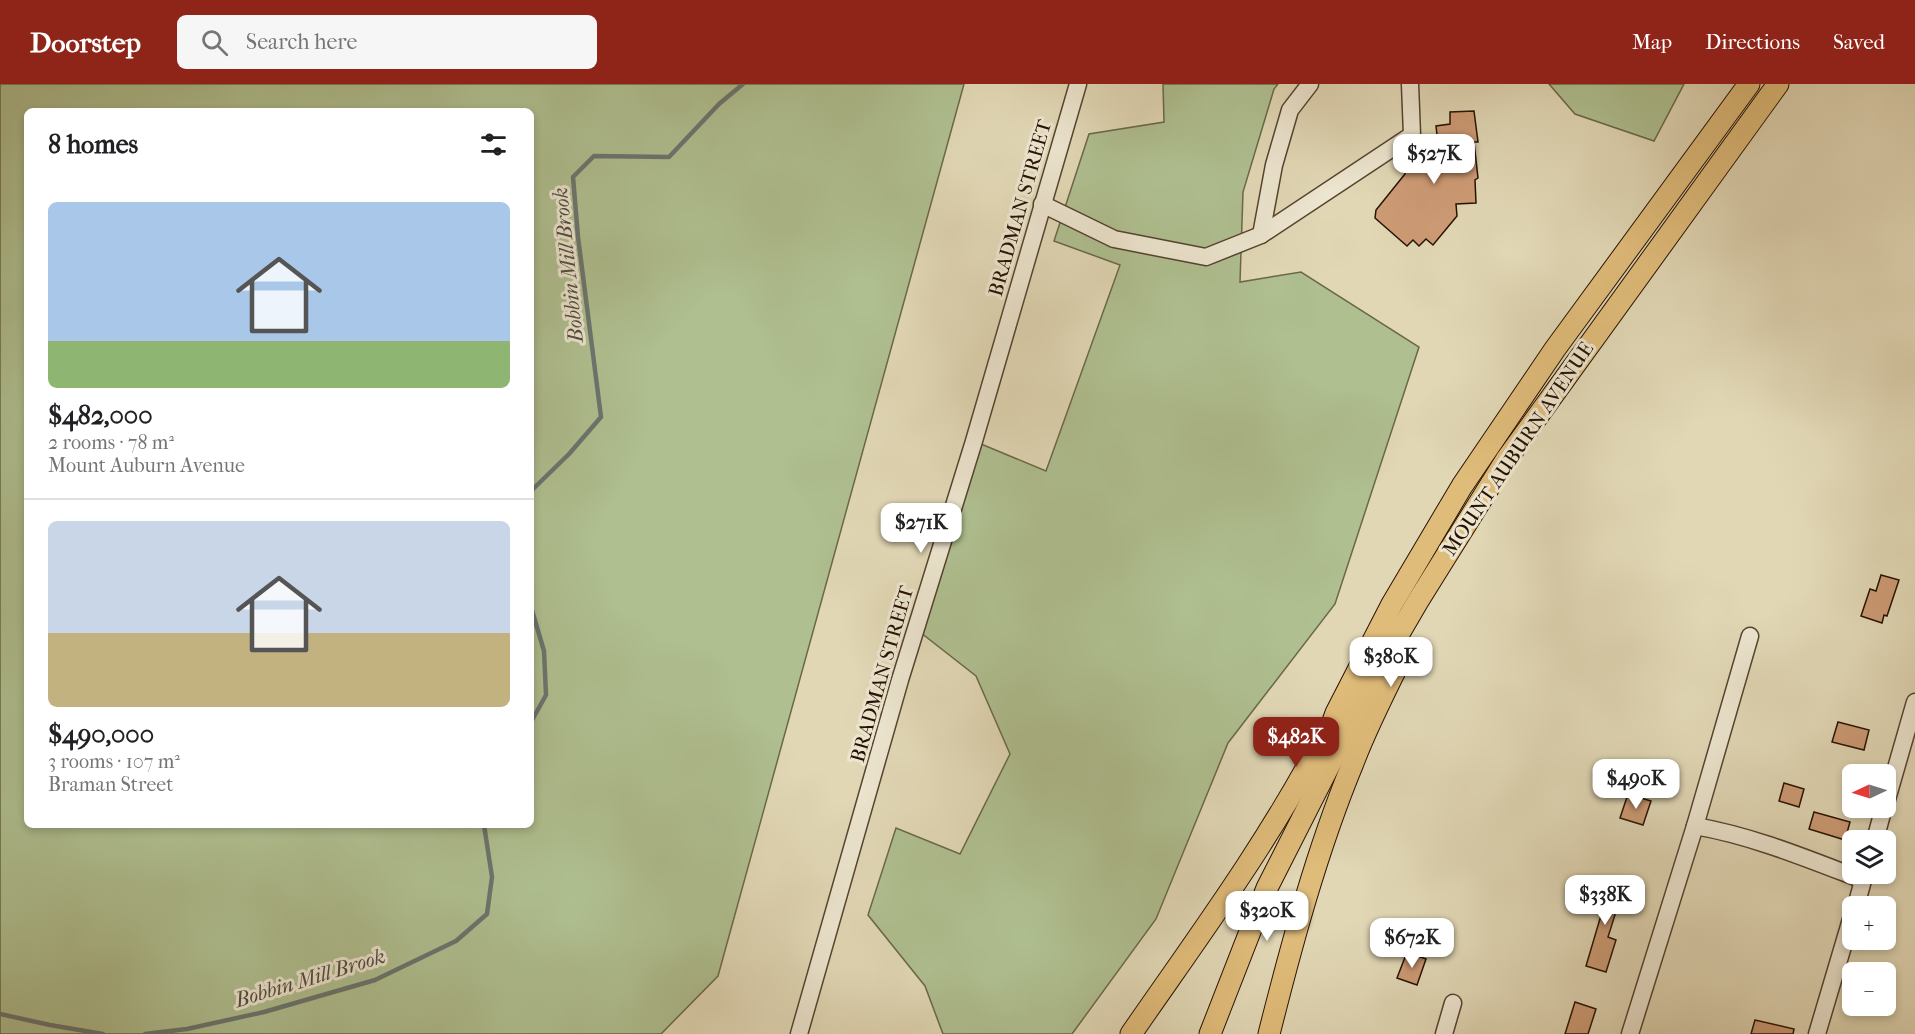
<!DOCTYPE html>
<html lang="en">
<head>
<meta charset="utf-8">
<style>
	body { margin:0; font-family:"IM FELL French Canon",serif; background:#f6f6f6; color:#202124; height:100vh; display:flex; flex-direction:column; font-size:22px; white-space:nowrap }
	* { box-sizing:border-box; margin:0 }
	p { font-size:20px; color:#757577 }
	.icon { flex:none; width:33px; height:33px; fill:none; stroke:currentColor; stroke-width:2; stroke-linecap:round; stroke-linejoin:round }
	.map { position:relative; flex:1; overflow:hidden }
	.panel { position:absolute; left:24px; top:24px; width:510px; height:720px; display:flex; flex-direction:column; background:#fff; border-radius:9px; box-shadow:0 3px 9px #0003 }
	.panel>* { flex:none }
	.needle { width:39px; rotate:266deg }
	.buttons { position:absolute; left:1842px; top:680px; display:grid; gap:12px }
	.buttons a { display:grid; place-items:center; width:54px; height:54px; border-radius:9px; background:#fff; box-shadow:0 3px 9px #0003; font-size:30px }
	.price { position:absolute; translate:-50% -51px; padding:0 14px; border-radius:12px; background:#fff; color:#222; font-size:20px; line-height:39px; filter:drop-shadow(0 2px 3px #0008) }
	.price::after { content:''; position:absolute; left:50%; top:36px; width:18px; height:14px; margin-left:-9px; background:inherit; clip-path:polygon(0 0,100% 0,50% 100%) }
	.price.current { background:#8f2418; color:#fff }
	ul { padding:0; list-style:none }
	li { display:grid; align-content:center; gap:12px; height:318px; padding:0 24px }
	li+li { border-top:2px solid #e0e0e0 }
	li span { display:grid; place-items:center; height:186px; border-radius:9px; color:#555 }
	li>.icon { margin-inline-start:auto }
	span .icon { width:108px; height:108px; fill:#fffc; stroke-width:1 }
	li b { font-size:26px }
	h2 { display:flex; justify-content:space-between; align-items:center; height:72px; padding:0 24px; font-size:26px }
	header { display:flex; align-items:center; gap:36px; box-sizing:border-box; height:84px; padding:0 30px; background:#8f2418; color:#fff }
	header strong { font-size:28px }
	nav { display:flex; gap:33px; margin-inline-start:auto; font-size:21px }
	.search { width:420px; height:54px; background:#f6f6f6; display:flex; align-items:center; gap:15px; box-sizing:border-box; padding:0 21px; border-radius:9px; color:#757577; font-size:22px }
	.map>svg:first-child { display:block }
	.green { fill:#afbf90; stroke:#6a6849; stroke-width:1.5; fill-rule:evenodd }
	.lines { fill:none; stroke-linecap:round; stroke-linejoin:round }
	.stream { stroke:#6a756f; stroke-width:4.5 }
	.building { fill:#cd9b75; stroke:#261202; stroke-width:1.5 }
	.minor-casing { stroke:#55432f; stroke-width:19 }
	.major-casing { stroke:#261202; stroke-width:23 }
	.minor { stroke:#ece5cf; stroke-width:16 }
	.major { stroke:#e0bc7a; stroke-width:21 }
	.labels { text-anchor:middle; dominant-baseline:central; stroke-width:6; stroke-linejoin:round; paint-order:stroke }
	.street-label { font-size:20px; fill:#261202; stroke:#ece5cf }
	.water-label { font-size:21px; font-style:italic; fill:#4e4c41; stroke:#ece5cf }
</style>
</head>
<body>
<header>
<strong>Doorstep</strong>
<div class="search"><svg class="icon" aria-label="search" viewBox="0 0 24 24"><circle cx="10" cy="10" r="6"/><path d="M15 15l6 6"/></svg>Search here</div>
<nav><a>Map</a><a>Directions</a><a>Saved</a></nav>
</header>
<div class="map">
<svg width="1915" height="950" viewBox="0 0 1915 950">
	<rect width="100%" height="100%" fill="#e1d7b5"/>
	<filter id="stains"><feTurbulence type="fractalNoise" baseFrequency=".00333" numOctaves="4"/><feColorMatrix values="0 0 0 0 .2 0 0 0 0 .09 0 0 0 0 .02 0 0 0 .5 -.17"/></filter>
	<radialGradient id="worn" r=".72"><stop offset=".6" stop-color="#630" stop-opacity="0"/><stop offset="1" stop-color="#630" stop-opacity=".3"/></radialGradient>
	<g class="green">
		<path d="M0,0h964l-246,892 -57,58h-661zM27,27h504v714h-504z"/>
		<path d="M1163,0h115l-4,5 -31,103 -3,90 61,-10 118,75 -84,257 -107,139 -72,176 -84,115h-129l-18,-48 -57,-71 28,-87 64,26 50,-100 -34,-78 -60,-47 58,-188 72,30 74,-206 -66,-24 35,-107 75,-12z"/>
		<path d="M1549,0h135l-30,57 -79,-27z"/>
	</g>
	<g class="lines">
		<g class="stream">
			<path d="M531,409l2,-4 36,-35 32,-37 -23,-180 -5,-60 21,-21 75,1 50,-53 24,-20"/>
			<path d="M531,523l13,44 2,44 -15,27"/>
			<path d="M0,930l50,11 53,9"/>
			<path d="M145,950l42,-5 77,-17 111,-32 81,-39 31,-27 5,-37 -8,-52"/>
		</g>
	</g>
	<g class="building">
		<path d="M1474,27l4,31h-4l4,36 -3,2 1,23 -20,1 1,12 -24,29 -7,-6 -7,7 -6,-6 -6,6 -32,-28 1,-8 29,-36v-13l29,-3 -1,-15 5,1 -2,-18 14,-2v-12z"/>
		<path d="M1881,491l18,5 -12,36 -3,-1 -2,8 -21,-7 9,-27 6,2z"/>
		<path d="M1838,638l31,8 -5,20 -32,-8z"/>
		<path d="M1784,699l20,6 -5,18 -20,-6z"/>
		<path d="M1628,710l23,7 -8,24 -23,-7z"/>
		<path d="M1814,728l36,10 -5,18 -36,-11z"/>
		<path d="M1604,795l20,7 -16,51 8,3 -10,32 -20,-6 16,-54 -7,-2z"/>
		<path d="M1407,868l19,7 -9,26 -20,-7z"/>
		<path d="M1575,918l21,7 -8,25h-23z"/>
		<path d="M1755,936l39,9 -1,5h-42z"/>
	</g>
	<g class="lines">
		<g class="minor-casing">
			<g id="minor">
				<path d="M1042,120l72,35 92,18 55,-22 151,-100 -2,-51"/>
				<path d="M1261,151l13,-70 16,-55 20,-26"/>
				<path d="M1886,719l29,-101"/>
				<path d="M1695,742c58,10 113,33 168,54"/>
				<path d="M1875,756l9,-33"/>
				<path d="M1856,822l9,-33"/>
				<path d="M799,950l101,-354 74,-239 104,-357"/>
				<path d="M1444,950l9,-31"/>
				<path d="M1630,950l65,-208 55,-190"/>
				<path d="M1817,950l35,-118"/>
			</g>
		</g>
		<g class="major-casing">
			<g id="major">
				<path d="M1318,678l18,-49 56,-109 70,-118 93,-137 194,-265"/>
				<path d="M1131,950c65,-94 134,-187 188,-289"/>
				<path d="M1210,950l57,-146 68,-134 48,-93 35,-60 88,-141 272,-376"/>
				<path d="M1269,950c23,-91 48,-184 84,-271 14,-37 32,-72 50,-108"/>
			</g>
		</g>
		<use href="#minor" class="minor"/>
		<use href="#major" class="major"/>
	</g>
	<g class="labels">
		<g class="street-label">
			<text transform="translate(1020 124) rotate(-74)">BRADMAN STREET</text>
			<text transform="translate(1518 365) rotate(-56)">MOUNT AUBURN AVENUE</text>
			<text transform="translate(882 590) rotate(-74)">BRADMAN STREET</text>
		</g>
		<g class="water-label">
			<text transform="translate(568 181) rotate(-96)">Bobbin Mill Brook</text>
			<text transform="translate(310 894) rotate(-17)">Bobbin Mill Brook</text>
		</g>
	</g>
	<rect width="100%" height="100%" filter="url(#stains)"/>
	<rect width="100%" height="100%" fill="url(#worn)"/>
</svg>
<div class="buttons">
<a><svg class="needle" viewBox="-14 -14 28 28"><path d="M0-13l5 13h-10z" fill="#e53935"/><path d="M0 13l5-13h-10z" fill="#757577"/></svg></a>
<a><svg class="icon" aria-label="layers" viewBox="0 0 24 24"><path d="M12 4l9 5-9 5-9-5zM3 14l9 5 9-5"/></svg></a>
<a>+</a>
<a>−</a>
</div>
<b class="price" style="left:1434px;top:101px">$527K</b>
<b class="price" style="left:921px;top:470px">$271K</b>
<b class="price" style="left:1391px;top:604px">$380K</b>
<b class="price current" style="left:1296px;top:684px">$482K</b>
<b class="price" style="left:1636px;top:726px">$490K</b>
<b class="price" style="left:1605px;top:842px">$338K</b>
<b class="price" style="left:1267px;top:858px">$320K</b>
<b class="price" style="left:1412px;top:885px">$672K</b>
<section class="panel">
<h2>8 homes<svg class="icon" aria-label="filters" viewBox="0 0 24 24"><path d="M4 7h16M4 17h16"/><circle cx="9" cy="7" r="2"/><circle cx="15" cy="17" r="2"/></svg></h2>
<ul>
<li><span style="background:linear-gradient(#a9c7e8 75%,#8fb573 0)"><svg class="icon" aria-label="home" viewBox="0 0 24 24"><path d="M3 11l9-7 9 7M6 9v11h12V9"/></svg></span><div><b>$482,000</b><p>2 rooms · 78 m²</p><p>Mount Auburn Avenue</p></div></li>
<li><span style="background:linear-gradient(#c9d6e8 60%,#c2b280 0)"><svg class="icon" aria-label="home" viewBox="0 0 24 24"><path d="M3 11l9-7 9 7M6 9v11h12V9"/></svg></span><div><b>$490,000</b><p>3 rooms · 107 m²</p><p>Braman Street</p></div></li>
</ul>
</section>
</div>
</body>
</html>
